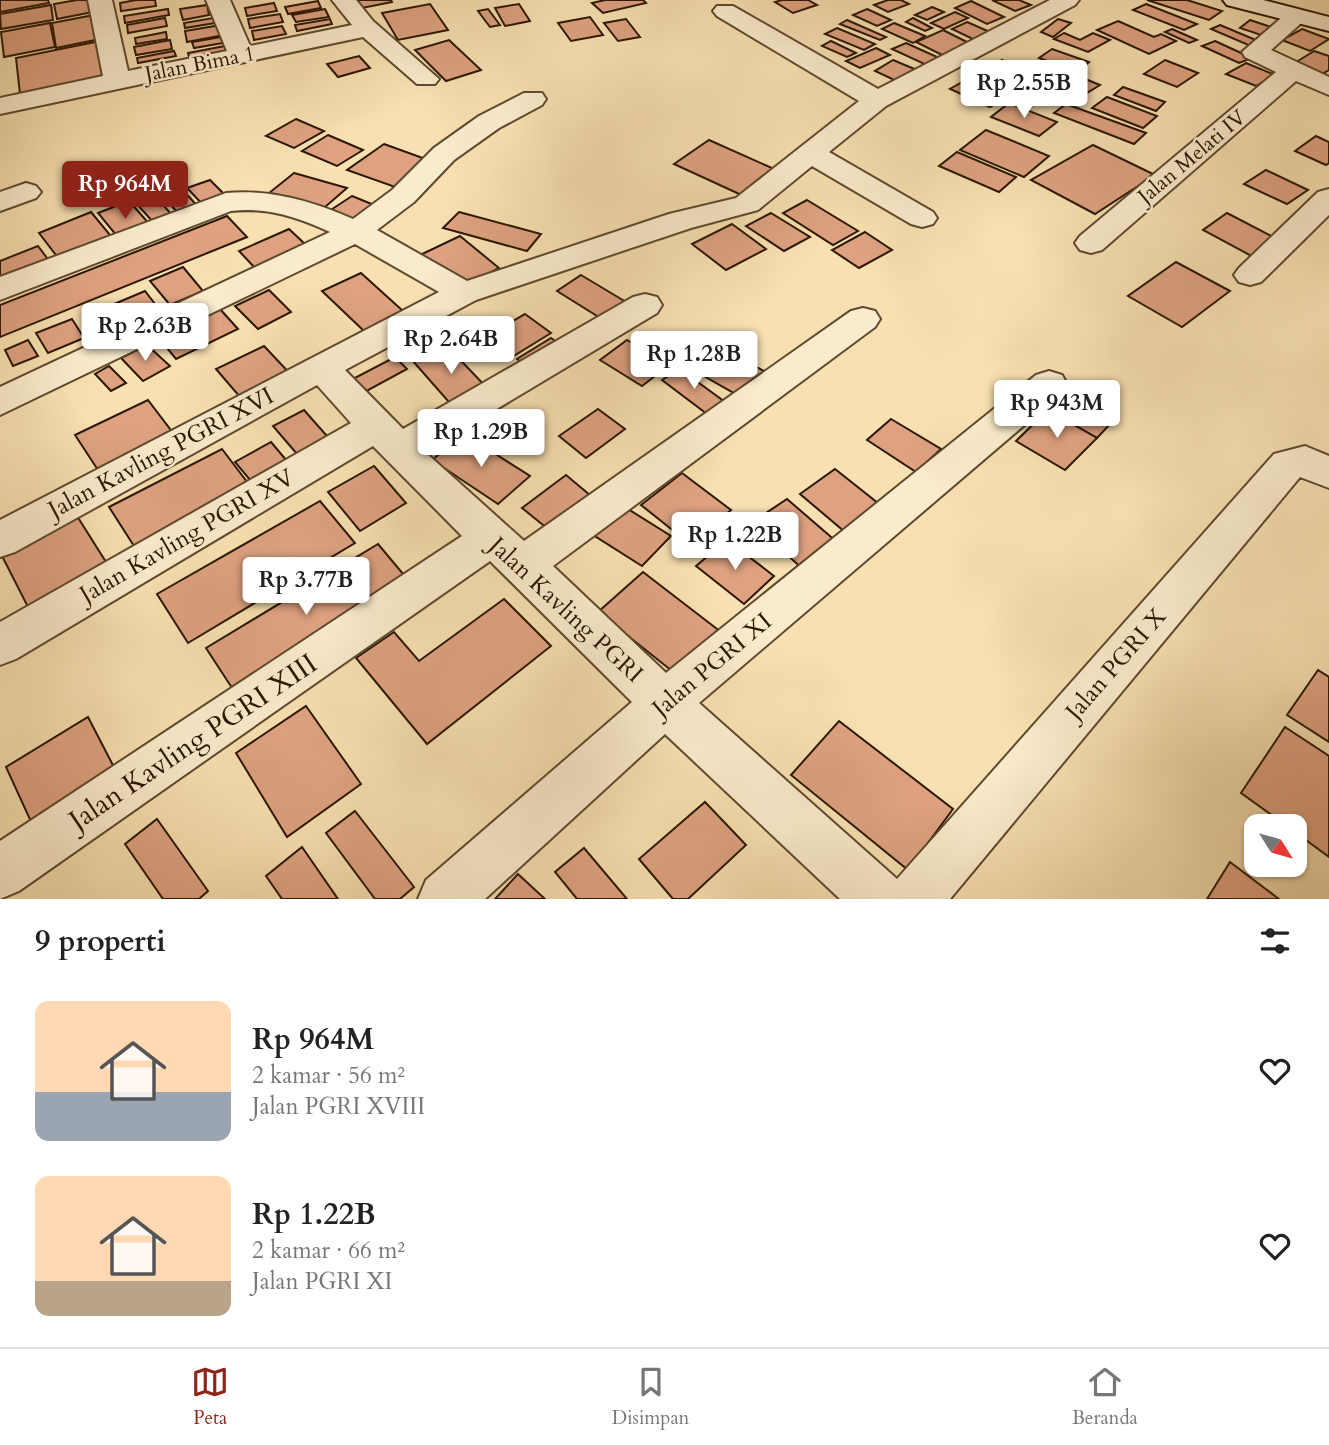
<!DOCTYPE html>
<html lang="id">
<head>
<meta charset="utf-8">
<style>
	body { margin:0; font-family:Cardo,serif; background:#f6f6f6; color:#222; height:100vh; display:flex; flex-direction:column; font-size:26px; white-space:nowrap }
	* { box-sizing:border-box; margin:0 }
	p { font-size:23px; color:#767676 }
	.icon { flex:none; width:38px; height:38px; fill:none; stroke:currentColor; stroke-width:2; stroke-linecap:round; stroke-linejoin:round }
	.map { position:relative; height:899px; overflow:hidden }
	.side { display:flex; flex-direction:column; background:#fff; flex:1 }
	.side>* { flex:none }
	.needle { width:46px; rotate:127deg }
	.tools { position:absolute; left:1244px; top:814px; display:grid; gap:14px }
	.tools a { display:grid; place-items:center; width:63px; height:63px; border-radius:14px; background:#fff; box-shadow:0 2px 5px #0004; font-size:35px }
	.price { position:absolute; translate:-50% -60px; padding:0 16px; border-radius:7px; background:#fff; color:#222; font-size:23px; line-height:46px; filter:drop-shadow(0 2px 4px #0008) }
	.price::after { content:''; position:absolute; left:50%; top:42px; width:21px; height:16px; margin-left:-10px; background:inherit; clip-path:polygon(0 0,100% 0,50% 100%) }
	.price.active { background:#8f2418; color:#fff }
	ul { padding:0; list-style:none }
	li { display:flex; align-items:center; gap:21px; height:175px; padding:0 35px }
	li span { display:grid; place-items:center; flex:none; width:196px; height:140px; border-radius:14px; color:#555 }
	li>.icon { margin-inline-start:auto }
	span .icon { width:84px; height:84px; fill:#fffc; stroke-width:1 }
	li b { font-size:30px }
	h2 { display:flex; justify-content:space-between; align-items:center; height:84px; padding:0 35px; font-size:30px }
	.tabs { display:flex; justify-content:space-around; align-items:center; height:98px; border-top:2px solid #e0e0e0; background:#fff; font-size:19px; color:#767676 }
	.tabs a { display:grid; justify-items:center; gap:4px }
	.tabs .active { color:#8f2418 }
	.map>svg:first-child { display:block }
	.building { fill:#dea281; stroke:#2b1702; stroke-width:2 }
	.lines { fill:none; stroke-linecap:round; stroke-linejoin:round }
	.street-casing { stroke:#5e492e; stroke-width:4 }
	.secondary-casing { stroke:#2b1702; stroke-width:4 }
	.street { fill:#faebcc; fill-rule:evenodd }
	.secondary { fill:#faebcc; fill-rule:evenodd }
	.labels { text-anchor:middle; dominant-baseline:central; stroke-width:5; stroke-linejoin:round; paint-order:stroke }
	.far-street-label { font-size:21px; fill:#2b1702; stroke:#faebcc }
	.street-label { font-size:24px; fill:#2b1702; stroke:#faebcc }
	.near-street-label { font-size:28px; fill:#2b1702; stroke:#faebcc }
</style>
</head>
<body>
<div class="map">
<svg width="1329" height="899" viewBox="0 0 1329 899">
	<rect width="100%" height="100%" fill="#f7e0b1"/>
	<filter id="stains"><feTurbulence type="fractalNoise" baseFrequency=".00286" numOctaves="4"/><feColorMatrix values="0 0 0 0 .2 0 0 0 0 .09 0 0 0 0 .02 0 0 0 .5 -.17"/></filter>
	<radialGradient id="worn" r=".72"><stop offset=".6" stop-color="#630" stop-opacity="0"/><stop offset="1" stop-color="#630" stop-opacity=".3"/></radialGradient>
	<g class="building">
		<path d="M0,0h48l1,3 -49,9z"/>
		<path d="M77,0h18l3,11 -41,8 -3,-15z"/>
		<path d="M136,0h19l1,6 -35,5 -1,-8z"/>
		<path d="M351,0h40l1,2 -35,7z"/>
		<path d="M605,0h38l3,3 -43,10 -11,-10z"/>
		<path d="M782,0h26l9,5 -24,8 -18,-11z"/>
		<path d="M888,0h13l8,4 -21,8 -14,-7z"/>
		<path d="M992,0h27l12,5 -16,6z"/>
		<path d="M1147,0h40l35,11 -13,9z"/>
		<path d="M318,1l3,7 -33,6 -3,-7z"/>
		<path d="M971,1l33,16 -17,7 -32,-16z"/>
		<path d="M274,3l3,8 -30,5 -2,-8z"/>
		<path d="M430,4l18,26 -50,10 -16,-27z"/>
		<path d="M519,4l11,17 -25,5 -10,-18z"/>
		<path d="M1146,4l51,20 -13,6 -51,-20z"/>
		<path d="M51,5l2,15 -52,9 -1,-15z"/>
		<path d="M207,5l2,10 -26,5 -3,-11z"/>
		<path d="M932,7l12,5 -17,8 -12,-5z"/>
		<path d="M168,9l1,6 -44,8 -1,-7z"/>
		<path d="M325,9l4,8 -33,5 -4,-7z"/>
		<path d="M488,9l12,16 -10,2 -12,-16z"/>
		<path d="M867,9l24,11 -14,6 -24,-11z"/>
		<path d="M955,12l13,6 -24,11 -13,-6z"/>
		<path d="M99,14l6,24 -49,10 -4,-25z"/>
		<path d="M280,14l3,8 -33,6 -2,-9z"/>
		<path d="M590,17l13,18 -32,6 -13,-18z"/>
		<path d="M165,18l2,8 -39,7 -1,-8z"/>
		<path d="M213,18l2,5 -30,5 -1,-5z"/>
		<path d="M913,18l19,10 -7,3 -19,-9z"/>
		<path d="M330,19l2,5 -35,7 -2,-6z"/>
		<path d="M626,19l14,18 -22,4 -14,-18z"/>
		<path d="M1058,19l13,4 -18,14 -12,-5z"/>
		<path d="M847,20l39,17 -6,3 -40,-16z"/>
		<path d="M1250,20l27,9 -10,8 -27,-9z"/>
		<path d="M1118,21l36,16 7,-3 15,7 -27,13 -52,-24z"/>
		<path d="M967,22l30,13 -16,8 -29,-14z"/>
		<path d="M50,23l5,24 -51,10 -3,-25z"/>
		<path d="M894,23l31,13 -12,7 -31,-14z"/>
		<path d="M221,25l3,10 -37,7 -2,-11z"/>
		<path d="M1220,25l43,18 -10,4 -42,-18z"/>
		<path d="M282,26l4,8 -32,6 -2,-9z"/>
		<path d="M837,28l38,16 -11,6 -39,-16z"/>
		<path d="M1172,29l25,11 -8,3 -24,-11z"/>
		<path d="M1302,29l27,10 -19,12 -28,-11z"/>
		<path d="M943,30l32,16 -27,12 -32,-16z"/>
		<path d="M166,32l1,7 -31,5 -1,-6z"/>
		<path d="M1064,33l16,7 13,-7 17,7 -22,12 -34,-13z"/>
		<path d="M221,37l2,6 -29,5 -2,-6z"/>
		<path d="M105,40l8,35 -93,19 -4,-36z"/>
		<path d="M170,40l2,9 -36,6 -2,-8z"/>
		<path d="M449,40l32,30 -35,11 -31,-31z"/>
		<path d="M831,41l25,12 -9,4 -25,-11z"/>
		<path d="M1215,41l37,17 -13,5 -37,-17z"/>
		<path d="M906,43l40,18 -13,7 -41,-19z"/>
		<path d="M225,46l2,7 -37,7 -2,-7z"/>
		<path d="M876,48l14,7 -30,13 -14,-7z"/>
		<path d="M1052,49l37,13 -12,10 -38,-14z"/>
		<path d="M174,51l2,5 -38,7 -1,-5z"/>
		<path d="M1314,51l15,5v14l-9,5 -27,-11z"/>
		<path d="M359,56l11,12 -32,9 -11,-13z"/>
		<path d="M893,60l31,13 -19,12 -30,-14z"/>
		<path d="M1002,60l34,14 -11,7 -34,-13z"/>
		<path d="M1165,60l33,13 -21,14 -33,-13z"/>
		<path d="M1246,63l29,12 -19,11 -30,-12z"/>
		<path d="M1052,68l13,4 -19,19 -14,-5z"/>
		<path d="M980,72l40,17 -30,18 -40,-18z"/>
		<path d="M1078,76l22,9 -15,9 -22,-10z"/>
		<path d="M1123,87l42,15 -9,9 -42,-16z"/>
		<path d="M1107,97l50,19 -14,12 -51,-20z"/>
		<path d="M1009,103l48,19 -18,14 -48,-19z"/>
		<path d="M1066,104l80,29 -12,11 -80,-31z"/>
		<path d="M296,119l28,12 -30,17 -28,-12z"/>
		<path d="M986,130l63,26 -25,21 -64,-27z"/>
		<path d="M328,135l35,15 -26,16 -35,-15z"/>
		<path d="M1316,136l13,6v21l-3,2 -31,-14z"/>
		<path d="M709,140l74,33 -35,25 -74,-34z"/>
		<path d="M384,144l47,17 -36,26 -48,-17z"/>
		<path d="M1093,145l62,30 -60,39 -64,-34z"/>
		<path d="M957,152l59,25 -17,15 -60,-26z"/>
		<path d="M1266,170l42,20 -21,14 -43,-20z"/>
		<path d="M294,173l53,15 -30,26 -53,-17z"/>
		<path d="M210,180l19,19 -23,9 -19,-20z"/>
		<path d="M182,189l19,21 -19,7 -19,-20z"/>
		<path d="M153,194l20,22 -19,7 -20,-22z"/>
		<path d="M352,196l27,11 -29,20 -27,-12z"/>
		<path d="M807,200l51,31 -25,14 -50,-32z"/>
		<path d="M129,201l24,27 -32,13 -23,-28z"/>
		<path d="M91,212l24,29 -53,22 -23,-30z"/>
		<path d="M459,212l82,22 -14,17 -84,-23z"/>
		<path d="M771,213l39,24 -26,14 -38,-25z"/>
		<path d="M1227,213l56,29 -24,18 -56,-30z"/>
		<path d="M227,216l20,21 -247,100v-32z"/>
		<path d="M732,224l34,25 -40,21 -34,-26z"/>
		<path d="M289,229l17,16 -51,23 -16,-17z"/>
		<path d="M865,232l27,18 -33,18 -27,-18z"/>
		<path d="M460,236l39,32 -40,21 -39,-34z"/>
		<path d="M38,246l15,20 -53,12v-17z"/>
		<path d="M1176,262l54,29 -48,36 -54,-31z"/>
		<path d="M183,267l20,24 -33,14 -20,-24z"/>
		<path d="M361,273l42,38 -39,20 -42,-40z"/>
		<path d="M581,275l45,27 -24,17 -45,-28z"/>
		<path d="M269,290l22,22 -33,17 -23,-23z"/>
		<path d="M145,291l17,22 -59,26 -15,-24z"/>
		<path d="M220,309l18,20 -62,30 -17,-21z"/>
		<path d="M525,314l26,19 -39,24 -26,-20z"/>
		<path d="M72,319l12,19 -36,15 -12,-20z"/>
		<path d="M551,338l7,5 -34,22 -7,-6z"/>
		<path d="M28,340l10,16 -25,10 -8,-16z"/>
		<path d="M627,340l42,25 -27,21 -42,-26z"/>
		<path d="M445,344l45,47 -35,18 -43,-49z"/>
		<path d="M147,345l23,21 -27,15 -22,-23z"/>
		<path d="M264,346l31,33 -49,25 -30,-35z"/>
		<path d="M724,349l49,27 -27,24 -49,-28z"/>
		<path d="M395,357l12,12 -46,25 -12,-13z"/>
		<path d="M109,366l17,17 -15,8 -16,-17z"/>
		<path d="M680,369l45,33 -18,12 -45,-34z"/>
		<path d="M1065,394l48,27 -16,17 -49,-28z"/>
		<path d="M148,400l25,33 -75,37 -23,-35z"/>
		<path d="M598,409l27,20 -39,29 -27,-22z"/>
		<path d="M304,410l30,34 -31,17 -30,-35z"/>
		<path d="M1048,410l49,28 -32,32 -49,-29z"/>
		<path d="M891,419l50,30 -25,23 -49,-32z"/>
		<path d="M464,434l66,42 -32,28 -66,-44z"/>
		<path d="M271,442l21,25 -36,20 -21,-25z"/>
		<path d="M222,449l35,46 -116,62 -32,-50z"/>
		<path d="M374,466l32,37 -46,28 -32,-39z"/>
		<path d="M835,469l53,42 -36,27 -52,-44z"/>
		<path d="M682,473l49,37 -41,34 -49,-39z"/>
		<path d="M566,475l25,21 -43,33 -26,-21z"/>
		<path d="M787,499l51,44 -35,26 -52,-46z"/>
		<path d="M320,501l35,42 -167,100 -31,-49z"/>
		<path d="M620,504l51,32 -29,30 -52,-33z"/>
		<path d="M77,516l34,54 -80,43 -30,-59z"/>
		<path d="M727,540l47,36 -30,28 -48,-38z"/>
		<path d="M378,544l31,37 -175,110 -28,-43z"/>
		<path d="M643,572l78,60 -44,43 -79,-63z"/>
		<path d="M504,599l47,47 -124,98 -71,-86 38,-26 25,29z"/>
		<path d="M1318,670l11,7v65l-42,-27z"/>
		<path d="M306,706l55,78 -74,53 -51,-84z"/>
		<path d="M88,717l29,56 -84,53 -27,-59z"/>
		<path d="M839,721l114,88 -45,61 -117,-95z"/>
		<path d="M1285,727l44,29v101l-34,-25v-6h-8l-46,-33z"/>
		<path d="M705,802l41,43 -58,54h-15l-34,-40z"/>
		<path d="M355,811l59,76 -14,12h-25l-49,-66z"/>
		<path d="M157,819l51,72 -9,8h-36l-38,-55z"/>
		<path d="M302,847l36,52h-56l-16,-23z"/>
		<path d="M584,848l43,51h-50l-22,-27z"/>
		<path d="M1230,862l49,37h-72z"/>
		<path d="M518,874l27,25h-50z"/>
	</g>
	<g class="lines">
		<g class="street-casing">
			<g id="street">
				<path d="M88,0h24l16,71 99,-20 -21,-51h24l20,46 102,-21 -20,-25h24l17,21 66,58 -4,5h-18l-54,-47 -363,77v-16l103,-22z"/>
				<path d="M1050,0h29l-4,5 -189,101 -57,46 104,60 4,6 -4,6 -11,3 -11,-3 -99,-58 -54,44 -67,18 -215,72 -131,70 58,59 230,-132 12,-3 12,3 5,8 -5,8 -232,139 99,89 327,-230 12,-3 12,3 5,8 -5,8 -322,239 113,107 370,-298 13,-4 13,4 5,9 -5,9 -363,310 198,176 377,-425 31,-8 24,10v32l-29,-11 -350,422h-110l-175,-165 -180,165h-67l8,-19 206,-178 -142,-141 -471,330 -19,8v-58l462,-305 -89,-90 -357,213 -16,6v-43l351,-199 -34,-38 -302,167 -15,5v-37l439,-228 -84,-48 -355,171v-28l330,-155c-33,-15 -63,-25 -99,-21l-231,89v-23l226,-84c45,-4 85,8 127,26l39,-29 42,-42 45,-32 45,-23h18l4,6 -4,6 -43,23 -45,32 -40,42 -37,28 90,51 202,-67 67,-16 123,-97 -142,-85 -4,-5 4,-5h16l145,83z"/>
				<path d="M1296,10l8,2 4,5 -37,33 58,27v18l-33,-14 -194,169 -11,3 -11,-3 -5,-7 5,-7 196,-164 -31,-15 -3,-5 46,-40z"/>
				<path d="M26,183l10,3 5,6 -5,6 -36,13v-19z"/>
				<path d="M1329,189v26l-68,67 -11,3 -11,-3 -5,-7 5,-7 79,-76z"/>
			</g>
		</g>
		<g class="secondary-casing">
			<path id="secondary" d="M1223,0h40l66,17v14l-102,-26z"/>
		</g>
		<use href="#street" class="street"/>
		<use href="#secondary" class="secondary"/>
	</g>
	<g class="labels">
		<g class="far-street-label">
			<text transform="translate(200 64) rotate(-11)">Jalan Bima 1</text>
			<text transform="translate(1192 157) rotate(-40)">Jalan Melati IV</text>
		</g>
		<g class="street-label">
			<text transform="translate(161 453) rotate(-28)">Jalan Kavling PGRI XVI</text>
			<text transform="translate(187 536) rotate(-30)">Jalan Kavling PGRI XV</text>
			<text transform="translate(566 610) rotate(43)">Jalan Kavling PGRI</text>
			<text transform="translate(1116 664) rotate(-49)">Jalan PGRI X</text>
			<text transform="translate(712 665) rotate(-40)">Jalan PGRI XI</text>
		</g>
		<g class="near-street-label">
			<text transform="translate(193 742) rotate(-34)">Jalan Kavling PGRI XIII</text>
		</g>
	</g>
	<rect width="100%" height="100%" filter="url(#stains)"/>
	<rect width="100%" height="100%" fill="url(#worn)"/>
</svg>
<div class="tools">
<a><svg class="needle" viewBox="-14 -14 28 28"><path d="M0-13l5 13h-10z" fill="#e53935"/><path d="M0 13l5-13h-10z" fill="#767676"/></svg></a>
</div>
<b class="price" style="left:1024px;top:120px">Rp 2.55B</b>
<b class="price active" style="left:125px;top:221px">Rp 964M</b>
<b class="price" style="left:145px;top:363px">Rp 2.63B</b>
<b class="price" style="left:451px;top:376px">Rp 2.64B</b>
<b class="price" style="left:694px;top:391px">Rp 1.28B</b>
<b class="price" style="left:1057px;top:440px">Rp 943M</b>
<b class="price" style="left:481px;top:469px">Rp 1.29B</b>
<b class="price" style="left:735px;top:572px">Rp 1.22B</b>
<b class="price" style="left:306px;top:617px">Rp 3.77B</b>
</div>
<section class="side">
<h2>9 properti<svg class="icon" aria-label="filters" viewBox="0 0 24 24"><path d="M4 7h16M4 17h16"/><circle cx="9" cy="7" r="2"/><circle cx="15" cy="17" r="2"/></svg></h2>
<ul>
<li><span style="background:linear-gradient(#ffd9b3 65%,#9aa5b1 0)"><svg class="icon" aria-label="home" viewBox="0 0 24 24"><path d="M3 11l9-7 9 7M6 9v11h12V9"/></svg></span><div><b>Rp 964M</b><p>2 kamar · 56 m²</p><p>Jalan PGRI XVIII</p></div><svg class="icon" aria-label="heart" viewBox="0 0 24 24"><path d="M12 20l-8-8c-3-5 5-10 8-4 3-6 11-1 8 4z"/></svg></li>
<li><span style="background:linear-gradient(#ffd9b3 75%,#b9a48a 0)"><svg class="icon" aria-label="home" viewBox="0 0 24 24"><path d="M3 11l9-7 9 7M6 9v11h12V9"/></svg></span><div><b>Rp 1.22B</b><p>2 kamar · 66 m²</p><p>Jalan PGRI XI</p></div><svg class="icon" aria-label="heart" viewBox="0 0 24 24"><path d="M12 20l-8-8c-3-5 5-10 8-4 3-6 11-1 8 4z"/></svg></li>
</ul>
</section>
<nav class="tabs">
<a class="active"><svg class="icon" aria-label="map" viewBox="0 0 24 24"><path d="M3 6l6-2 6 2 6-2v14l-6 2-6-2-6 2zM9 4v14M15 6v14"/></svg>Peta</a>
<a><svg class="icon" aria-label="saved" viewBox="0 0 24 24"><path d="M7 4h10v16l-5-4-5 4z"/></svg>Disimpan</a>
<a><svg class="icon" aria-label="home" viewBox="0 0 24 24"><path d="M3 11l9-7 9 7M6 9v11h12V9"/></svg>Beranda</a>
</nav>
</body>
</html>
